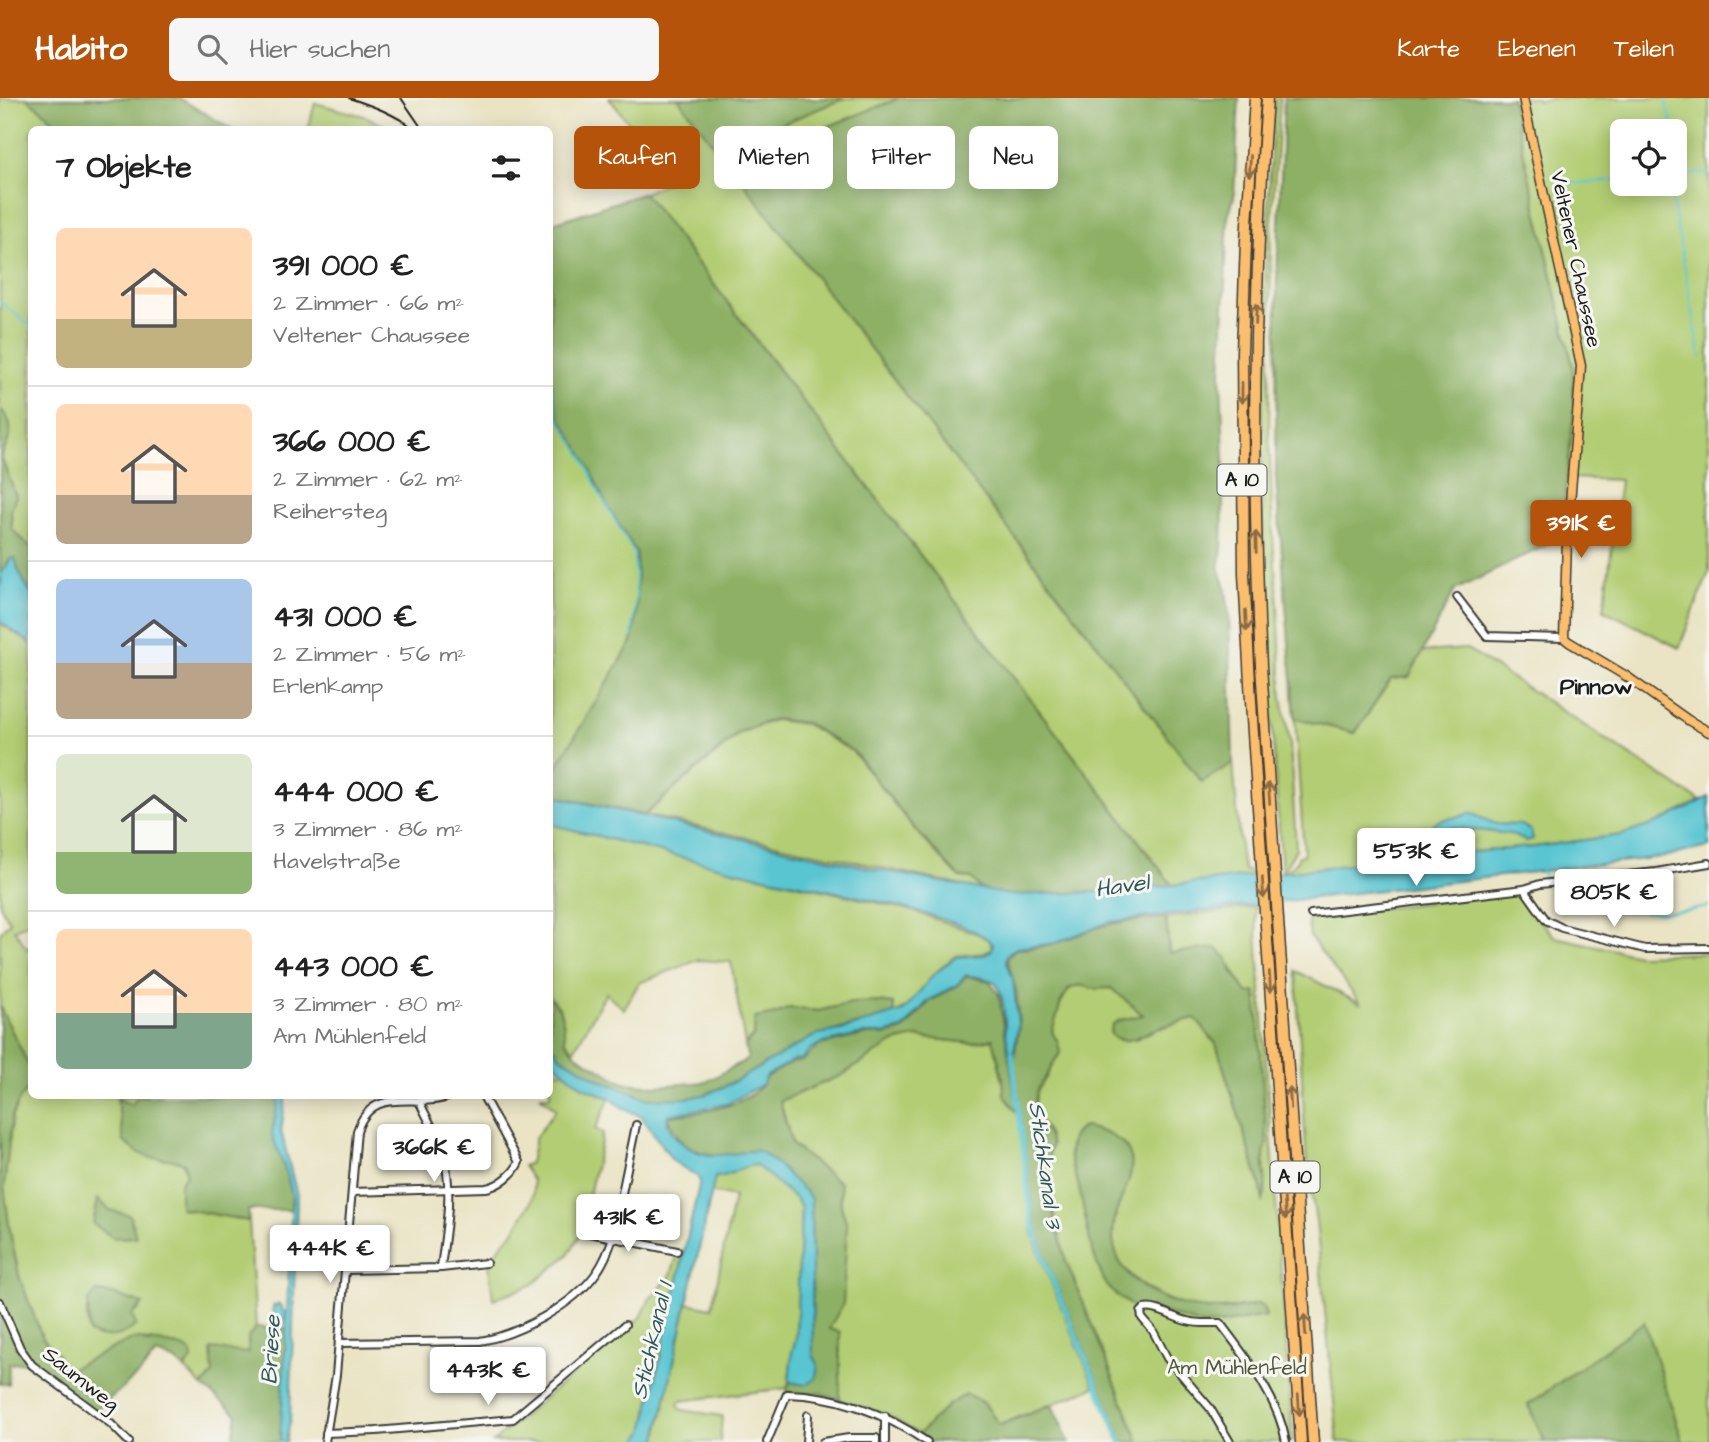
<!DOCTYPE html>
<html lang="de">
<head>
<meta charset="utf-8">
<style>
	body { margin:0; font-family:"Architects Daughter",sans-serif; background:#f6f6f6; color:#222; height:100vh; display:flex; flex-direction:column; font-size:26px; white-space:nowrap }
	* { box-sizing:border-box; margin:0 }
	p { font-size:23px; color:#767676 }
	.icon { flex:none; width:38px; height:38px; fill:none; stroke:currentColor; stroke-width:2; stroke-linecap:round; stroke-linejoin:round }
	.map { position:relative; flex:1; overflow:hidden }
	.details { position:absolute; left:28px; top:28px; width:525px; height:973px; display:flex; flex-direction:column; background:#fff; border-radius:10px; box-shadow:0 4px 18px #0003 }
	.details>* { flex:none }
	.banner { position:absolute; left:574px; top:28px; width:665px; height:63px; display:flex; gap:14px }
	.controls { position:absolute; left:1610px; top:21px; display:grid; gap:14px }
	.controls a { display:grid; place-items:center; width:77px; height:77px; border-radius:10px; background:#fff; box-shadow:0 4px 18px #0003; font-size:35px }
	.price { position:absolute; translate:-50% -60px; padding:0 16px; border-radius:7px; background:#fff; color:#222; font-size:23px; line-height:46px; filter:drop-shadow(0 2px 4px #0008) }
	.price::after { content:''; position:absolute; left:50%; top:42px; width:21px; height:16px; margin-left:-10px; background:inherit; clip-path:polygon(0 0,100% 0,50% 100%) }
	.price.selected { background:#b45309; color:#fff }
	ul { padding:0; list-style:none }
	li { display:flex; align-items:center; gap:21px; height:175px; padding:0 28px }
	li+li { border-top:2px solid #e0e0e0 }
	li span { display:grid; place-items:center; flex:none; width:196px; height:140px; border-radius:10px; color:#555 }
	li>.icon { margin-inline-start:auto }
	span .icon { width:84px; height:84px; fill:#fffc; stroke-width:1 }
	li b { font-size:30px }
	h2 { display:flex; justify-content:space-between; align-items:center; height:84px; padding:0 28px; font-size:30px }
	.tag { padding:0 24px; border-radius:10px; background:#fff; box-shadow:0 4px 18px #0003; font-size:24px; line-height:63px }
	.tag.selected { background:#b45309; color:#fff }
	header { display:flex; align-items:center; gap:42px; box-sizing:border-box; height:98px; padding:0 35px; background:#b45309; color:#fff }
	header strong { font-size:33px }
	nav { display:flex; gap:38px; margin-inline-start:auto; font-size:24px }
	.search { width:490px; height:63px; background:#f6f6f6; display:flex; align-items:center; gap:18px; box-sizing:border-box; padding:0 24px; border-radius:10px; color:#767676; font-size:26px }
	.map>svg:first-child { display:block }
	.green { fill:#b2cd73; stroke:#677448; stroke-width:2; fill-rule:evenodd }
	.forest { fill:#8db065; stroke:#546640; stroke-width:2 }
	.water { fill:#59c5d1; stroke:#3a7076; stroke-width:2 }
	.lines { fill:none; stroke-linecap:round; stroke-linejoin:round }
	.stream { stroke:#59c5d1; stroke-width:2 }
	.canal { stroke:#59c5d1; stroke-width:5 }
	.minor-casing { stroke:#3b3a35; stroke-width:10 }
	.major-casing { stroke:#3b3a35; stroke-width:11 }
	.highway-casing { stroke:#3b3a35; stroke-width:13 }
	.minor { stroke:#fff; stroke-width:6 }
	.major { stroke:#fbbd6e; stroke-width:8 }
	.highway { stroke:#fbbd6e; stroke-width:10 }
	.rail { stroke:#1c1c1c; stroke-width:2 }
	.oneway { stroke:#8c6c45 }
	.labels { text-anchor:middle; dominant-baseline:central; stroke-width:6; stroke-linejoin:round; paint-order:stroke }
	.shield { fill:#f6f6f2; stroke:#5d5d5c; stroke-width:2 }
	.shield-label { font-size:19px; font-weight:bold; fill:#1c1c1c }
	.street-label { font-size:21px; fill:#1c1c1c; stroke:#f6f6f2 }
	.park-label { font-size:21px; fill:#505a3a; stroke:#f6f6f2 }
	.neighbourhood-label { font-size:23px; font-weight:bold; fill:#1c1c1c; stroke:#f6f6f2 }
	.water-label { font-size:23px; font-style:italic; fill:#31575b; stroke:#f6f6f2 }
</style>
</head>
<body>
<header>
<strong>Habito</strong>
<div class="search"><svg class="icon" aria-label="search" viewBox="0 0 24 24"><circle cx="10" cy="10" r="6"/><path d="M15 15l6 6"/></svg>Hier suchen</div>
<nav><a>Karte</a><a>Ebenen</a><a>Teilen</a></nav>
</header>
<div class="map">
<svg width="1709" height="1344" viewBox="0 0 1709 1344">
	<rect width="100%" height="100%" fill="#f6f6f2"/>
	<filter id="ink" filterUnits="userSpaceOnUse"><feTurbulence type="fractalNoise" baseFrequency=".0143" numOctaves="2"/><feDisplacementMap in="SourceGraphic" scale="14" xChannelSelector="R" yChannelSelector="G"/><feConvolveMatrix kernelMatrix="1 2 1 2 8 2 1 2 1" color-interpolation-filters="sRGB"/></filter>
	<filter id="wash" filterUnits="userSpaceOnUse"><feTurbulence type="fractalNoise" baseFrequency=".00686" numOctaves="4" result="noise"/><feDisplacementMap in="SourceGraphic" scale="28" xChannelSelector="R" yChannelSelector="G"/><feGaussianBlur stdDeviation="1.57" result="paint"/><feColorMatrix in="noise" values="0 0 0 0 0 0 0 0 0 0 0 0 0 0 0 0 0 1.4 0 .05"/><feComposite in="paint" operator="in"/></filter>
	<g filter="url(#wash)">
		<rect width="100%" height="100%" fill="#eae4c5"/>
		<g class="green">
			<path d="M0,0h26l22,17 13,14 -29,1 -1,418 -19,-19 -1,-18 5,-15 -15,-39c7,-14 13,-35 -1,-48z"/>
			<path d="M609,0h69l40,52 127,-52h55l-169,67 470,616 32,-18 8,95 3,12 9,3v3l-81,9 -528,-692 30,-14z"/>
			<path d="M1275,0h5l-9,137 -2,198 4,106 5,65 4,94 8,44 6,107 -14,24c-8,-119 -17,-237 -19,-355 -3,-140 2,-280 12,-420z"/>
			<path d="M1511,0h26l1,3 18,-3h153v474l-30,76 -75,-38 16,-130 -53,-2 7,-71 -1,-40zM1622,33h53v53h-53z"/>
			<path d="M315,5l52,14 23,12h-82z"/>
			<path d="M550,280l14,48 20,31 21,45 31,50 1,41 -1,26 -4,23 -78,129 -4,2z"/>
			<path d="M0,525l31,21v278l-17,7 13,20 4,-3v124l-31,-63v-75l10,-10 -10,-16z"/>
			<path d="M1467,551l233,152 -42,22 -37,12 -87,12 -101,8 -148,17 8,-6 6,-10 5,-2 -9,-136 60,15 36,-54 18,-2 12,-25z"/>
			<path d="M774,622l31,4 48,28 61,77 45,48 12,1 11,12 -337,-75 95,-82z"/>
			<path d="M550,726l180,45 179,41 69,24 12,7 2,7 -7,5 -30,3 -22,19 -23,31 -15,8 -2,-10 -41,-1 -34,8 -28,-3 -14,6 -21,4 -1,17 -9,10 -14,-83 -33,-2 -59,23 -15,26 -18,-16 -32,57 -9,-9 -2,-20 -4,-13 -9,-11z"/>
			<path d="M1521,793l7,16 27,30 83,18 71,-2v489h-26l-39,-120 -115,82 16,38h-207l-22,-221 -9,-53 -11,-197 65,33 -51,-67 -2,-15 2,-5z"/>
			<path d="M1255,809l38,535h-154l-73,-181 -21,-84 -1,-10 6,-13 -4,-24 -9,-13 -2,-11 1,-13 11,-17 11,-34 -6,-10c3,-17 8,-36 21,-46 7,-1 38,2 43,4l28,26 -28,6 -6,10 26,7 18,-9 41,-13 21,27 3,9 41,131 3,15 1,-49 3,-7 -11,-150h-9l-17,-29 -61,-11 -3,-35zM1084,1029c32,7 33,10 47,39 -7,26 -20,52 -18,79 2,16 12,26 23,35 40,32 76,33 123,24l4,2 3,10 -46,8 -76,-15 -3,4 -31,-23 -8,-15 -10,-30 -13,-59 -10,-30 1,-12z"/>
			<path d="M916,939l55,6 22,-4c7,25 9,56 25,75l14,116 9,29 54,128 -96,38 -14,-21 -19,-10 -47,40 -34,-20 -45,-14v-68l-11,-2 18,-105 -6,-19 -1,-23 -48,-38 -12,-44 62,-26 52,-33z"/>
			<path d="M550,966l10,9 2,-3 21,17 27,11 -15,31 8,4 -23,102 -12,20 -36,30 -39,14 -4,-37 4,-7 21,-24 17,-29 2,-9v-12l-10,-15 7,-3 5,-25 21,-29 -16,-13h10z"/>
			<path d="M31,987l1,11h106l-6,9 -14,-6 29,58 29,2 7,4c4,9 4,13 -3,20v25l69,13 7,106 -8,10 1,16 -36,21 -11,12 -17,-17 4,-5 2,-12c-9,-7 -50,-13 -61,-12l-66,32 -7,-18 -15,-17 -23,-61 -9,-44 -6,-45 8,-71 7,-16zM96,1194l44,17 -42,28 -9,-4c-3,-18 -5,-27 7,-41z"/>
			<path d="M757,1067l40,35 4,8 -5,131 -4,13 -4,36 -108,13 -2,3 4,6 40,6 -2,26h-66l3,-4 30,-135 25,5 22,-111 -23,-5 4,-15c15,-2 25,-12 42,-12z"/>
			<path d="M679,1153l5,1 -40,180 -8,10h-143l149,-126 7,-16 21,-23z"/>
		</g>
		<g class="forest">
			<path d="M26,0h153l52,31h-170l-13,-14z"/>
			<path d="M678,0h167l-127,52z"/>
			<path d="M900,0h339l-5,99 -6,20 -7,158 3,84 -2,90 -3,20 6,15 4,30 4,149 -31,19 -472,-617z"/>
			<path d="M1284,0h227l62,269 1,40 -13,131 -106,52 -46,87 -18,2 -36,54 -60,-15 -19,-240 1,-200z"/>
			<path d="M644,95l528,692 -71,7 -91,3 -28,-5 -11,-12 -12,-1 -44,-48 -61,-77 -48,-29 -32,-4 -35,13 -95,83 -94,-20v-22l4,-2 78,-129 4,-23 1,-26 -1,-41 -31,-50 -21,-45 -25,-41 -9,-38v-154z"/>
			<path d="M0,311c17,15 10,30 1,48l15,39 -5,15 1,18 19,19v46l-21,-35 -10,16 2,8 -2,2z"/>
			<path d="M1166,820l3,35 47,-5 11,10 5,13 15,22 9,-1 11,151c-8,18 3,39 -4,58l-3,-17 -41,-131 -3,-9 -21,-26c-13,3 -27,7 -39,11 -16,5 -26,17 -43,8l-3,-5 2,-7 8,-5 23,-5 -32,-27 -16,1 -16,-4 -10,4 -8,13 -9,30 6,10 2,11 -24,40 -1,13 2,11 9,13 6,15 -8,22 6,33 16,61 73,181h-16l-78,-184 -12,-41 -19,-157 5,-36 -3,-33 -9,-33 9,-9c31,1 56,-13 84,-22 20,-7 45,-7 66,-9z"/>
			<path d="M966,878l23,5 10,14 19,119 -14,-19 -1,-17 -10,-39 -22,4 -55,-6 -22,5 -52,33 -62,26 12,44 48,38 1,23 6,19 -4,79 -14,25 11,3v68l-21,-7h-32l2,-11 17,3 12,-21 -5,-9 -2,-156 -49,-46c-38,2 -76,11 -93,-33l1,-4c26,-3 85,-9 95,-38l28,-16 9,-1 18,-16 44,-10h20l20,-5 25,-28 28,-16z"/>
			<path d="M550,899l9,11 4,13 2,20 13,15 46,27 33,3 49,-4 42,-23 -3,-14 9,-10 1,-17 21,-4 14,-6 28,3 34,-8 26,-1 15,2 2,10 -83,23 -75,43 -30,14 -18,4 -41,1 -50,-20 -38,-23 -10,-14z"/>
			<path d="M0,909l31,63v15l-12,15 -7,16 -8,71 6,45 9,44 23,61 15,17 7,18 66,-32 11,-1 6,4 11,-1 25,5 8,5 1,8 -7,9 -11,-9 -18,-6 -15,18 -47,40 -69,-50 -16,2 -1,20h-8z"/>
			<path d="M138,998h141l-7,39 14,37 6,24 -1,14h-43l1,11 -69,-13v-25c7,-7 7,-11 4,-20 -12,-5 -23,-4 -35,-6 -10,-2 -17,-9 -25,-15l-7,-43 15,6z"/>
			<path d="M1084,1029c18,4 42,10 47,31 4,20 -13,42 -17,62 -10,58 48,86 97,90 17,1 32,-3 48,-6l4,2 3,10 -47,8 -17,1 -51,-17 -10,5c-11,-9 -29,-18 -36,-31 -15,-28 -19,-63 -26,-94 -2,-12 -10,-23 -9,-36 0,-12 3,-21 14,-25z"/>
			<path d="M98,1101l12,11 20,5 6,22 -22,1 -21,-14z"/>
			<path d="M96,1194l17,2 30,10 -11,11 4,10c-12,12 -31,15 -47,8l-1,-31z"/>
			<path d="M1644,1224l39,120h-138l-17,-37z"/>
			<path d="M256,1229l31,2 -7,113h-33l-14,-5 4,-23 -35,-28 11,-12 -2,-25 38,4 -1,-16z"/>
			<path d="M967,1296l18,10 14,21 53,-20 17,37h-139l-11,-8 29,-29z"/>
		</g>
		<g class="water">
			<path d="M15,460l4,14 12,22v49l-31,-21v-37l2,-2 -2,-8 11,-16z"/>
			<path d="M550,697l324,74 136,26 91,-3 71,-7 261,-30 101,-8 87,-12 37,-12 51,-26v50l-47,10 -553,65 -53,21 -40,5 -9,7 -1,5 7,19 5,46 -5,34c-12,-19 -4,-64 -19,-77 -7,-5 -19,-5 -28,-7l-9,10 -29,16 -25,28 -19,5h-21l-43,10 -10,6 -8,9 -8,1 -29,17 -2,7 -36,20 -59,11c-2,10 3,17 10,24 17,18 38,18 61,14 7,-2 15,-4 22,-1 10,5 35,31 45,40l5,7 2,156 5,9 -2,14 -10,7 -17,-3 3,-30 4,-13 5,-131 -4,-8 -41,-35c-16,0 -26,13 -41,12l-58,261 -3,4h-18l8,-11 56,-250 -2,-4 -25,-16 -31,-44 -20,-10 -12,-9 -27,-11 -21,-17 -12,-13v-15l10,14 38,23 50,20 41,-1 18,-4 23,-10 88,-50 23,-4 63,-19 29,-36 23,-18 29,-2 6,-4 2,-7c-23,-30 -205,-61 -251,-72 -64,-15 -128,-32 -192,-48z"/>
			<path d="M1470,715l26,11 26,1 9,6 2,8 -7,2 -16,-7 -51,-6h-8l-20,10 -7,-3c10,-21 31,-14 46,-22z"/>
			<path d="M279,998h7l-5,35 16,64 -7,227 -4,20h-6l7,-126h-2l-2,9 -11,1 1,-20 6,-2 6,9h2l5,-117 -6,-24 -14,-37z"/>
		</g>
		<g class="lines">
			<g class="stream">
				<path d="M1664,0l11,33"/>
				<path d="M47,20l10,12"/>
				<path d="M1675,35l9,30"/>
				<path d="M1675,78l34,-3"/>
				<path d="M1562,86l60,-4"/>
				<path d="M1670,90l31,170"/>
				<path d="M0,204l32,25"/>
				<path d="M551,288l7,31 25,40 16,36 35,60 2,42 -4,42"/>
				<path d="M1541,773l5,10"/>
				<path d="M1549,788c4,6 9,11 15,14 30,14 115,16 145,6"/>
			</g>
			<path class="canal" d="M1012,956l19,163 12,41 78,184"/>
		</g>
	</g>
	<g filter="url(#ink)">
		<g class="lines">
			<g class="minor-casing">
				<g id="minor">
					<path d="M1457,499l30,39 77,2"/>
					<path d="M1524,791l22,31 16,8 83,21 64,-1"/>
					<path d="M1311,816l213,-25 16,-5 116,-12 53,-9"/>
					<path d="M419,1003c10,21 23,42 27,65 6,33 -1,69 -5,102"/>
					<path d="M352,1094l134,-4c13,-2 28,-14 33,-26l-36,-66"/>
					<path d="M585,1134l92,19"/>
					<path d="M345,1172l96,-2 45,-5"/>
					<path d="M0,1204l20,46 12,17 78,58 19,19"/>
					<path d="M339,1245l141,-2c38,-6 94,-36 117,-69 7,-10 12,-22 16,-35l23,-112"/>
					<path d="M885,1318v26"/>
					<path d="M326,1335l50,-2 137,-12 112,-94"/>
					<path d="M325,1344l11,-67 21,-244c16,-48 58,-21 93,-35"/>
					<path d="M767,1344l20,-48c52,1 97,19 140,48"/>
					<path d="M806,1344l2,-27"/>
					<path d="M823,1344l26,-4h27v4"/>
					<path d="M1230,1344l-20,-34 -43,-50 -14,-27 -11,-13 -1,-6 3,-3c13,-3 29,9 43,12 11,3 21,2 33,2 27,36 58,74 66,119"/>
				</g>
			</g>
			<g class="major-casing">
				<path id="major" d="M1523,0l58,268 -14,175 -3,97 5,4 57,34 62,44 21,12"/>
			</g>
			<g class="highway-casing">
				<g id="highway">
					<path d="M1255,0l-9,143 -4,111 2,222 8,145 49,723"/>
					<path d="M1267,0c-14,189 -15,378 -6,568l52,776"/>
				</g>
			</g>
			<use href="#minor" class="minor"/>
			<use href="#major" class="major"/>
			<use href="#highway" class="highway"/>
			<g class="rail">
				<path d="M349,0c24,8 46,16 67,32"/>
				<path d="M401,0l22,32"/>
			</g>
		</g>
		<defs><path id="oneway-shaft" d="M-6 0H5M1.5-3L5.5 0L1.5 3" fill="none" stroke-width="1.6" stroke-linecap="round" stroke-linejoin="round" transform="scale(1.75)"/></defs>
		<g class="oneway">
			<use href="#oneway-shaft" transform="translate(1250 68) rotate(93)"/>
			<use href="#oneway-shaft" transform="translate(1256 216) rotate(-88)"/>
			<use href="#oneway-shaft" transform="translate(1242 295) rotate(90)"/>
			<use href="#oneway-shaft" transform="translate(1256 444) rotate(-91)"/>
			<use href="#oneway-shaft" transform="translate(1246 523) rotate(87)"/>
			<use href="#oneway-shaft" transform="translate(1269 695) rotate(-94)"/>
			<use href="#oneway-shaft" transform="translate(1263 790) rotate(86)"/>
			<use href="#oneway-shaft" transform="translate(1270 884) rotate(86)"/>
			<use href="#oneway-shaft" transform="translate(1290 1000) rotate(-94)"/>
			<use href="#oneway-shaft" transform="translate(1285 1111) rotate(86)"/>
			<use href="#oneway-shaft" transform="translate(1305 1227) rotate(-94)"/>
			<use href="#oneway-shaft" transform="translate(1299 1307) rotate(86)"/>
		</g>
	</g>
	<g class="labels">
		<g class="shield">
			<rect x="1217.5" y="366.5" width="49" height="31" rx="5"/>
			<rect x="1270.5" y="1063.5" width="49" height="31" rx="5"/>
		</g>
		<g class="shield-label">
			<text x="1242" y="382">A 10</text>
			<text x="1295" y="1079">A 10</text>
		</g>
		<g class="street-label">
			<text transform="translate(1576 161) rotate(78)">Veltener Chaussee</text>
			<text transform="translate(81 1281) rotate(38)">Saumweg</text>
		</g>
		<g class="park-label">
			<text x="1237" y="1269">Am Mühlenfeld</text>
		</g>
		<g class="neighbourhood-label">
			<text x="1596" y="589">Pinnow</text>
		</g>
		<g class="water-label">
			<text transform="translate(1122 788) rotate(-8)">Havel</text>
			<text transform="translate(1045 1067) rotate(82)">Stichkanal 3</text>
			<text transform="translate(652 1243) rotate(-77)">Stichkanal 1</text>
			<text transform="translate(271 1252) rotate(-87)">Briese</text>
		</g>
	</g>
</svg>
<div class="controls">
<a><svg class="icon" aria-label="locate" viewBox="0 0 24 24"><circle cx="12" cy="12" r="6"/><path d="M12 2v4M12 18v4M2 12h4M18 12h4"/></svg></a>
</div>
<b class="price selected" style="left:1581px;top:462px">391K €</b>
<b class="price" style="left:1416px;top:790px">553K €</b>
<b class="price" style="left:1614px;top:831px">805K €</b>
<b class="price" style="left:434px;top:1086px">366K €</b>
<b class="price" style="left:628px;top:1156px">431K €</b>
<b class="price" style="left:330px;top:1187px">444K €</b>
<b class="price" style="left:488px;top:1309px">443K €</b>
<div class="banner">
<a class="tag selected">Kaufen</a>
<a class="tag">Mieten</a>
<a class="tag">Filter</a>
<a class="tag">Neu</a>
</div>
<section class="details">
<h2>7 Objekte<svg class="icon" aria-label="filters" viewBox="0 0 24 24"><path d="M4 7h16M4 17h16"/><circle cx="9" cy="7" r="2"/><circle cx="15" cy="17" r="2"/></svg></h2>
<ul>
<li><span style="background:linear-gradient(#ffd9b3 65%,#c2b280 0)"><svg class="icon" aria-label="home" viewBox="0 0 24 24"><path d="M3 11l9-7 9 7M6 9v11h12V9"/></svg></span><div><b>391 000 €</b><p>2 Zimmer · 66 m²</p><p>Veltener Chaussee</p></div></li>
<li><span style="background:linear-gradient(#ffd9b3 65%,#b9a48a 0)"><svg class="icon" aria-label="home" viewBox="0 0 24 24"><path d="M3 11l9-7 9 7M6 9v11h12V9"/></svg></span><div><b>366 000 €</b><p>2 Zimmer · 62 m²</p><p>Reihersteg</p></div></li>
<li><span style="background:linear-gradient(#a9c7e8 60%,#b9a48a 0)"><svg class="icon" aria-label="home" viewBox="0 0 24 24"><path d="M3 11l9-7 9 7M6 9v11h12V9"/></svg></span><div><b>431 000 €</b><p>2 Zimmer · 56 m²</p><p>Erlenkamp</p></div></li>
<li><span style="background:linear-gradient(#dfe7d0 70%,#8fb573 0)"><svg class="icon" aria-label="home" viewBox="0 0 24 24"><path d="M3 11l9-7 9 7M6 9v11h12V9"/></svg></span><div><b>444 000 €</b><p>3 Zimmer · 86 m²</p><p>Havelstraße</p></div></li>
<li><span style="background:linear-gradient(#ffd9b3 60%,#7fa58c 0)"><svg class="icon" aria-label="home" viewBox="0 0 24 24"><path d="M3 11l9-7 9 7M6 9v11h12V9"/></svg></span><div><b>443 000 €</b><p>3 Zimmer · 80 m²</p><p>Am Mühlenfeld</p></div></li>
</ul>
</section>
</div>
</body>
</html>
